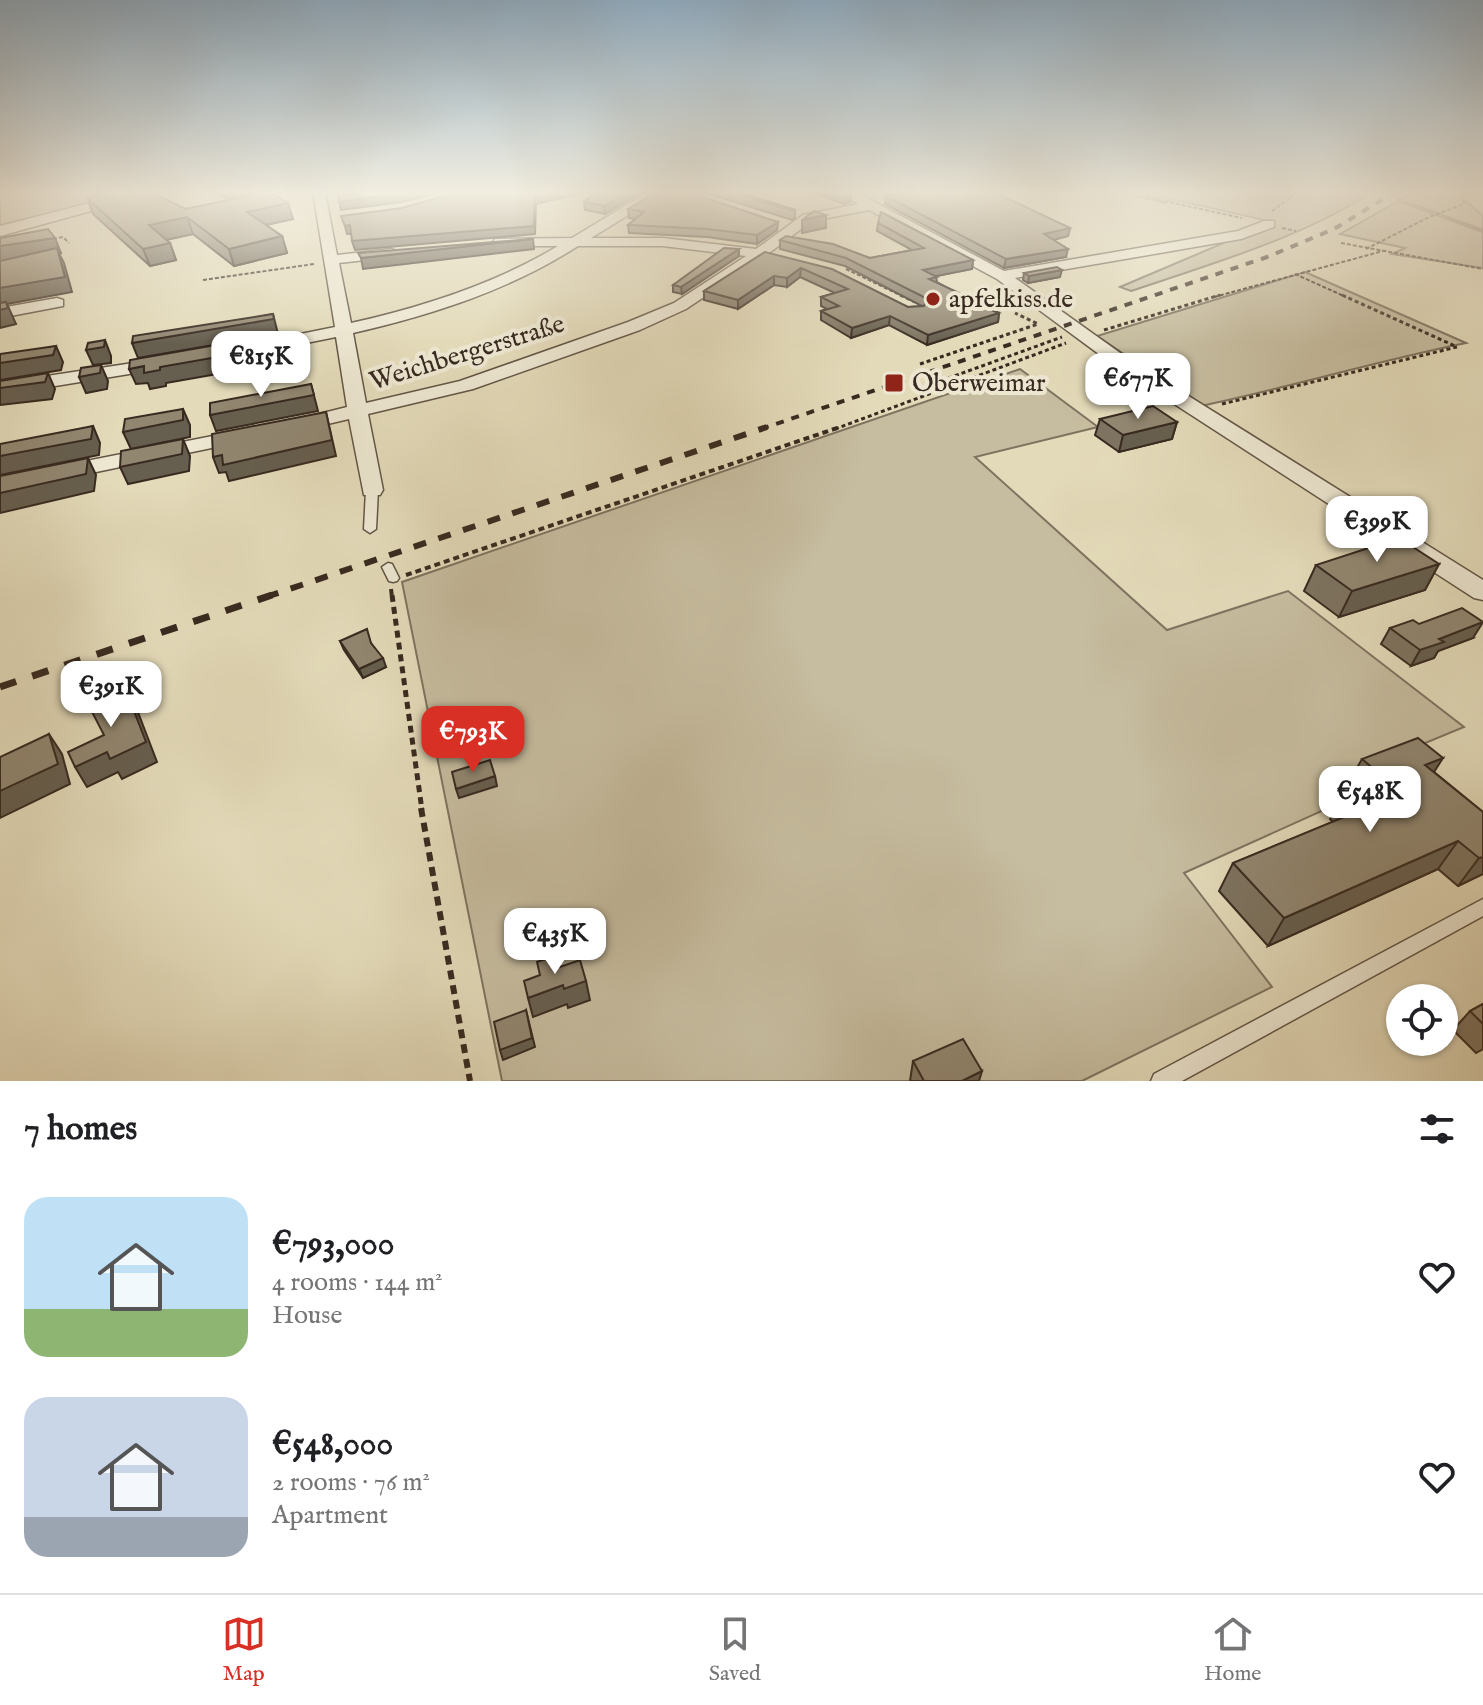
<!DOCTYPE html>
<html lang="en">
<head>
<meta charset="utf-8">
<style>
	body { margin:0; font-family:"IM FELL English",serif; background:#f6f6f6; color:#202124; height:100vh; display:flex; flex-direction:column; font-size:30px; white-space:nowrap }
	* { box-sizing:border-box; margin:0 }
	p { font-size:26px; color:#757577 }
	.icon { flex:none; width:44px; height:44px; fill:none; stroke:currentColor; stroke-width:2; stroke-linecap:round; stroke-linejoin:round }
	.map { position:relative; height:1081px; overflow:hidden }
	.panel { display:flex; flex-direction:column; background:#fff; flex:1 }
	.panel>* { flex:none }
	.controls { position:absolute; left:1386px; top:984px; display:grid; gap:16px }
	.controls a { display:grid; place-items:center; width:72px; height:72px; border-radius:50%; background:#fff; box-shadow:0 2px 6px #0004; font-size:40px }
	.price { position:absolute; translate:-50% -68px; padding:0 18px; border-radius:16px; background:#fff; color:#222; font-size:26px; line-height:52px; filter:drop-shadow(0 2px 4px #0008) }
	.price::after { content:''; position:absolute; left:50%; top:48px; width:24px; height:18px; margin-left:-12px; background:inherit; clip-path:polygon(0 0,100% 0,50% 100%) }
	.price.selected { background:#d93025; color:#fff }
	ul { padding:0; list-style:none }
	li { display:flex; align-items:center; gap:24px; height:200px; padding:0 24px }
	li span { display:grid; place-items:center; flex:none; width:224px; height:160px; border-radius:24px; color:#555 }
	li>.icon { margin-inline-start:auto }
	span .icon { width:96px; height:96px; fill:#fffc; stroke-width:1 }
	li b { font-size:34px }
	h2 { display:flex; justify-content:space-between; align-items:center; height:96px; padding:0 24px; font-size:34px }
	.tab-bar { display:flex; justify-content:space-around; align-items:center; height:112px; border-top:2px solid #e0e0e0; background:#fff; font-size:22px; color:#757577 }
	.tab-bar a { display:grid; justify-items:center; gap:4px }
	.tab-bar .selected { color:#d93025 }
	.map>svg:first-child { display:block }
	.green { fill:#c6bc9f; stroke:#7f7360; stroke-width:2 }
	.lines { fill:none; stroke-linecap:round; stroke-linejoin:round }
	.stream { stroke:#7c705d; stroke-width:4 }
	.service-casing { stroke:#635646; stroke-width:3 }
	.minor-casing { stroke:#635646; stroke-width:3 }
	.tertiary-casing { stroke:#635646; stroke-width:3 }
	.path-far4 { stroke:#382a20; stroke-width:2; stroke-dasharray:4 2; stroke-linecap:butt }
	.path-far3 { stroke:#382a20; stroke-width:3; stroke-dasharray:4 3; stroke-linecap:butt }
	.path-far2 { stroke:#382a20; stroke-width:4; stroke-dasharray:6 4; stroke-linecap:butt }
	.path-far1 { stroke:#382a20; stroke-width:5; stroke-dasharray:7 5; stroke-linecap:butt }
	.path { stroke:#382a20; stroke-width:6; stroke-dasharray:9 6; stroke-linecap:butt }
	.service { fill:#ede7d2; fill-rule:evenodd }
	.minor { fill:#ede7d2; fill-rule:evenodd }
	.tertiary { fill:#ede7d2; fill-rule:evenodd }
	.rail-far2 { stroke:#382a20; stroke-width:4; stroke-dasharray:8 8; stroke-linecap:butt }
	.rail-far1 { stroke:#382a20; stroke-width:6; stroke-dasharray:13 13; stroke-linecap:butt }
	.rail { stroke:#382a20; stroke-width:7; stroke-dasharray:17 17; stroke-linecap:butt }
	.wall { fill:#7d7360; stroke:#382a20; stroke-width:2 }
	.shaded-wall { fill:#665e4e; stroke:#382a20; stroke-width:2 }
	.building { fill:#918670; stroke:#382a20; stroke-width:2 }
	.poi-dot { fill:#8f2418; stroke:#ede7d2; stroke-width:3 }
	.labels { text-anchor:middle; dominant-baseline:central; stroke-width:8; stroke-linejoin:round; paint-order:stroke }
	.far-poi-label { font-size:26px; fill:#382a20; stroke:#ede7d2; text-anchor:start }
	.far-street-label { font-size:26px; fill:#382a20; stroke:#ede7d2 }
</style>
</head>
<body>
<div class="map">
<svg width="1483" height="1081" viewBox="0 0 1483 1081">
	<rect width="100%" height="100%" fill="#e3dab9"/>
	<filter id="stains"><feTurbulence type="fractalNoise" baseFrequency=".0025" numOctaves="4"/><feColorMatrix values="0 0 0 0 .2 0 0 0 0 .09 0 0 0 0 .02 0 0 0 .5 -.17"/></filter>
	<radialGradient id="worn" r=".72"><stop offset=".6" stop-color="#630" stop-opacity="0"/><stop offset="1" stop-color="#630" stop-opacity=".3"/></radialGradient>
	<g class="green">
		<path d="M24,192h115l-139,35v-30z"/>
		<path d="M1118,192h254c-68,45 -164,73 -241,99l-11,-4 153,-65 -101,-23 -7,4z"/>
		<path d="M1409,192h47l27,24v52l-91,-14 13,-6 -65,-14 62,-35z"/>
		<path d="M1305,272l161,71c-89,18 -176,44 -265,63l-104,-70z"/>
		<path d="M1020,369l78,58 -123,30 192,173 121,-39 176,136 -138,57 20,16 -162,73 88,114 -190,94h-580l-100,-499z"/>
	</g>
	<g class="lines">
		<path class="stream" d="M1399,200l84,31"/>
		<g class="service-casing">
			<g id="service">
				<path d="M1027,294l7,2 -52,17 -7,-2z"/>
				<path d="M372,487l6,3 -2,39 -6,4 -6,-4 2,-39z"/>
				<path d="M388,563l4,1 7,14 -2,3 -4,1 -4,-1 -7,-14z"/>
				<path d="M1483,899v17l-301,165h-31l3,-7z"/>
			</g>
		</g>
		<g class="minor-casing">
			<g id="minor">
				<path d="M313,192h12l12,63 55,-6 7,4 -7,4 -53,6 12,60c71,-16 144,-39 207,-77h-58l-7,-4 2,-3 77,-1 66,-40 11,-6h17l-75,46h72l93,11 47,-34 55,-11 -18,-12h16l148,79 234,-40 26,-10h10v6l-33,12 -226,39 108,77 360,225v20l-9,-2 -363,-235 -114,-84 -128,-69 -57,11 -43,32 -1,4 -6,1 -76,51 -46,21 -167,59 -105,25 15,76 -3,5h-16l-15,-76 -51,12 -10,-6 3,-4 56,-14 -11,-70 -85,17 -9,-5 9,-5 84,-17zM578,246h85l83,10 -72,47 -46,19 -168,59 -94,22 -13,-70c78,-18 157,-43 225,-87z"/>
				<path d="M57,298l6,2v6l-63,12v-10z"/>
				<path d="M160,359l9,5 -3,4 -166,27v-12z"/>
				<path d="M243,430l10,6 -3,4 -250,52v-14z"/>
			</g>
		</g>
		<g class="tertiary-casing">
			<path id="tertiary" d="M132,192h28l-160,44v-10z"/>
		</g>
		<g class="path-far4">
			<path d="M1123,192l119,26"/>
			<path d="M1272,211l26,-19"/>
			<path d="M1282,228l14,3"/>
			<path d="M53,239l10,-2 6,6"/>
			<path d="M1341,243l142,26"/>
			<path d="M1366,249l63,-32 35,-13 -2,-12"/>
			<path d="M846,269l58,28"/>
			<path d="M1295,274l51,23"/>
			<path d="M203,280l111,-16"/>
			<path d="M1214,297l169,-46"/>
		</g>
		<g class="path-far3">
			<path d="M900,295l15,7"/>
			<path d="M1342,295l113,51"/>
			<path d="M1104,330l116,-35"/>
			<path d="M920,364l118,-40 -23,-11"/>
			<path d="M942,377l4,2 116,-42"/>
			<path d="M1222,404l235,-57"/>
			<path d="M835,429l231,-86"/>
		</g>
		<g class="path-far2">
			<path d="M406,575l434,-148"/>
			<path d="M391,589l1,8"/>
		</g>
		<path class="path-far1" d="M392,595l30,215"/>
		<path class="path" d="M421,808l49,273"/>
		<use href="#service" class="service"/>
		<use href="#minor" class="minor"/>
		<use href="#tertiary" class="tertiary"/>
		<path class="rail-far2" d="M761,429l506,-172 67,-28 61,-37"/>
		<path class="rail-far1" d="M266,597l501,-170"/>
		<path class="rail" d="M0,687l272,-92"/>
	</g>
	<g class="wall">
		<path d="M212,192h59l22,27 -27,6 16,11 5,17 -53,13 -41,-32 -27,6 4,3 6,17 -26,6 -57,-52 -6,-16 99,11 45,-9z"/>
		<path d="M596,192h46l-37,22 -20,-4 -1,-8z"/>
		<path d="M704,192h35l56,18v8l-3,2z"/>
		<path d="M813,192h35l3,3 -1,7 -6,2z"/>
		<path d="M886,196l184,32 -2,8 -15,4 13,17 -62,11 -119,-64z"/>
		<path d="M628,209l150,13 -1,8 -20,14 -50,-7 -78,-4 -1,-8 8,-6 -7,-1z"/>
		<path d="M878,223l95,37 -1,9 -36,7 1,6 39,22 23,9 -1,9 -71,23 -38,-20 -38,13 -30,-18v-9l6,-2 -6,-3v-9l14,-4 -35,-16 -13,10 -13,-2 -36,24 -34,-9v-9l61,-39 143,55 14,-1 -77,-40 -65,-17v-9l90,18 42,-8 -35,-19z"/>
		<path d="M739,256l-57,38 -9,-2v-7z"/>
		<path d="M1024,273l36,4 -32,6 -5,-3z"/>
		<path d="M1100,419l77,3 -5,17 -53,13 -24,-17z"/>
		<path d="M1439,564l-14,26 -86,27 -35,-26 12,-26z"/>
		<path d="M1419,624l54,14 -35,13 -4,7 -23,8 -30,-22 9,-16z"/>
		<path d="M340,641l31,2 15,24 -23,11 -19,-28z"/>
		<path d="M1362,759l72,13 49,40v62l-25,12 -20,-17 -170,77 -49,-55 14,-28 100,-41 -3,-3 17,-28 2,-1 -3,-3z"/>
		<path d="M1483,1004v45l-7,4 -23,-23 17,-19z"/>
		<path d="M913,1061l66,20h-69z"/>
	</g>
	<g class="shaded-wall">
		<path d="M408,192h34l-40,10 -61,8 -2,-8z"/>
		<path d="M551,192h36l-51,12 -1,30 -180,16 -3,-9z"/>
		<path d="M628,192h14l-37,22 -1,-8z"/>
		<path d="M851,195l-1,7 -6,2 1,-8z"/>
		<path d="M288,203l5,16 -41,9 -5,-16z"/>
		<path d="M826,215v13l-24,5v-13z"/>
		<path d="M187,217l6,17 -38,8 -6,-17z"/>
		<path d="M778,222l-1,8 -20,14v-9z"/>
		<path d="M350,225l2,9h-5l-2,-8z"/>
		<path d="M1070,228l-2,8 -26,7 2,-9z"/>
		<path d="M282,236l5,17 -53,13 -5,-17z"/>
		<path d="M55,238l6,15h-2l5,10 8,29 -65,12 9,20 -16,4v-82z"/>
		<path d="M533,239l1,10 -171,20 -2,-11z"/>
		<path d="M170,243l6,17 -26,6 -7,-17z"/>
		<path d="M739,249v7l-57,38 -1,-7z"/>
		<path d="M1068,249l-2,8 -62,11 2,-9z"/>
		<path d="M973,260l-1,9 -50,10 1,-9z"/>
		<path d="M801,268l-1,9 -13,10v-9z"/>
		<path d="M1062,270l-2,7 -32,6 1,-7z"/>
		<path d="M774,276v9l-36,24v-9z"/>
		<path d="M999,313l-1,9 -71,23 1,-10z"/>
		<path d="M273,314l5,20 -140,24 -6,-15z"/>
		<path d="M890,316l-1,9 -38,13 1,-10z"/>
		<path d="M278,334l7,28 -119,21v3l-16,3 -2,-6 -12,1 -7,-15 15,-3 16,1z"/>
		<path d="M105,340l6,16v7l-18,2 -7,-15z"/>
		<path d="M56,346l7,16 -2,8 -61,10v-17z"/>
		<path d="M101,365l7,16 -1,8 -21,4 -7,-16z"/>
		<path d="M48,373l7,16 -3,10 -52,6v-17z"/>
		<path d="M311,384l7,27 -102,20 -6,-16z"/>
		<path d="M183,409l7,16v12l-59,12 -8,-17z"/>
		<path d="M326,412l10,44 -107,25 -3,-9 -7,1 -6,-16z"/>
		<path d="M1177,422l-5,17 -53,13 4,-17z"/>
		<path d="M93,426l7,17 -1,12 -99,20v-19z"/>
		<path d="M183,439l7,17 -1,15 -61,13 -8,-17z"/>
		<path d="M88,458l8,17 -2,16 -94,22v-20z"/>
		<path d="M1439,564l-14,26 -86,27 13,-26z"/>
		<path d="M1483,622l-10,16 -35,13 -4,7 -23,8 9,-16 19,-11z"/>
		<path d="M383,658l3,9 -23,11 -4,-9z"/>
		<path d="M125,688l11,19 21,55 -35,17 -4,-7 -31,15 -12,-20 32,-15z"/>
		<path d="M49,734l13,20 8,30 -70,34v-27z"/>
		<path d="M1443,758l-18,28v-21z"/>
		<path d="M495,776l2,10 -38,12 -3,-9z"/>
		<path d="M1458,841l-20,28 -170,77 16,-28z"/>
		<path d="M1483,857v17l-25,12 21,-28z"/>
		<path d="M586,981l4,19 -22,8 -1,-4 -34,13 -5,-19 35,-13z"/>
		<path d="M526,1010l9,37 -32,13 -3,-10z"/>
		<path d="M982,1071l-3,10h-17z"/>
	</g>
	<g class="building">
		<path d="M106,192h44l36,17 69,-15 -5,-2h21l17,11 -41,9 35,24 -53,13 -42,-32 -38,8 21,18 -27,6 -56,-51z"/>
		<path d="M338,192h18l4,7 48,-7 -69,10z"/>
		<path d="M459,192h92l-16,4 -1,30 -182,15 -2,-16 -5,1 -4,-10 61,-8z"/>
		<path d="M596,192h32l-24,14 -20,-4z"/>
		<path d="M657,192h30l91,30 -21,13 -50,-6 -79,-4 16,-13 -16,-3z"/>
		<path d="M730,192h9l56,18 -2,1z"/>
		<path d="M836,192h12l3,3 -6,1z"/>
		<path d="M898,192h96l76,36 -26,6 24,15 -62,10 -120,-63z"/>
		<path d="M814,211l12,4 -24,5z"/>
		<path d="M881,212l92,48 -50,10 14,7 -8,2 45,21 2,4 23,9 -71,22 -38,-19 -38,12 -31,-17 18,-5 -18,-9 27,-8 -47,-21 -14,10 -13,-2 -36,24 -34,-9 61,-39 67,17 76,38 16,-1 2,-6 -4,-4 -76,-38 -66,-18 6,-4 47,8 37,14 54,-10 -46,-25z"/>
		<path d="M48,229l7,9 -55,8v-8z"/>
		<path d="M533,239l-172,19 -3,-5z"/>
		<path d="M57,248l8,29 -65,11v-27z"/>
		<path d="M724,248l15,1 -58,38 -8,-2z"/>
		<path d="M1057,267l5,3 -33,6 -5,-3z"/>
		<path d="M6,302l2,6 -8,2v-7z"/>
		<path d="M273,314l1,5 -142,24 1,-7z"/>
		<path d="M278,334l3,12 -121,21v3l-16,3v-7l-15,3 1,-9z"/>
		<path d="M105,340l-1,7 -18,3 2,-7z"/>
		<path d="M56,346l-3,9 -53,8v-9z"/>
		<path d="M101,365l-1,8 -21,4 2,-9z"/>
		<path d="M48,373l-3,9 -45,6v-7z"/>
		<path d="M311,384l3,11 -104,20v-12z"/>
		<path d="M1153,406l24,16 -54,13 -23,-16z"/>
		<path d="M183,409v11l-60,12 2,-13z"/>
		<path d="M326,412l6,28 -109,25 -1,-10 -9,2 -1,-23z"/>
		<path d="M93,426l-2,13 -91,17v-12z"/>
		<path d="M183,439l-1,15 -62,13 1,-16z"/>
		<path d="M88,458l-2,16 -86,19v-17z"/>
		<path d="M1399,538l40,26 -87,27 -36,-26z"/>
		<path d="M1462,608l21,14 -44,17 5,3 -24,8 -30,-22 23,-8 6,4z"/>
		<path d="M367,629l4,14 12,15 -24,11 -19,-28z"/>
		<path d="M125,688l21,54 -36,17 -3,-7 -32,15 -7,-15 36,-17 -16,-31z"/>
		<path d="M49,734l9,30 -58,27v-34z"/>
		<path d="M1418,738l25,20 -18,7 58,47v45l-4,1 -21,-17 -174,77 -51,-55 133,-55 -19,-17 35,-15 -20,-17z"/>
		<path d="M490,760l5,16 -39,13 -4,-17z"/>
		<path d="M557,955l3,12 20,-7 6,21 -22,8 -1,-4 -35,13 -4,-17 16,-6 -3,-13z"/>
		<path d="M1483,1004v20l-13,-13z"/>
		<path d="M526,1010l6,28 -32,12 -6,-28z"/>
		<path d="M963,1039l19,32 -20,10h-38l-11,-20z"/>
	</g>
	<linearGradient id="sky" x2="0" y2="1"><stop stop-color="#8fabc0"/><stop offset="0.56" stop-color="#f2eee0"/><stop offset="1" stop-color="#f2eee0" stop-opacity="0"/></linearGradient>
	<rect width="1483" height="344" fill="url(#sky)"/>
	<g class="poi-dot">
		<circle cx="933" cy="299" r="8"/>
		<rect x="884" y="373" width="20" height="20" rx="4"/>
	</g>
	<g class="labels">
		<g class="far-poi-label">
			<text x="949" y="299">apfelkiss.de</text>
			<text x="912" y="383">Oberweimar</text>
		</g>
		<g class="far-street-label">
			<text transform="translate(467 353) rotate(-17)">Weichbergerstraße</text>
		</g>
	</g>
	<rect width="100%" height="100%" filter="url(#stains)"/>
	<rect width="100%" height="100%" fill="url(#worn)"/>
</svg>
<div class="controls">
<a><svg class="icon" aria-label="locate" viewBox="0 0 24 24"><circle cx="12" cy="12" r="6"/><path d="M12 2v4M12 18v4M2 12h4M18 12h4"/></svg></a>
</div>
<b class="price" style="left:261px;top:399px">€815K</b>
<b class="price" style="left:1138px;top:421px">€677K</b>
<b class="price" style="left:1377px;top:564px">€399K</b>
<b class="price" style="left:111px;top:729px">€391K</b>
<b class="price selected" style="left:473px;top:774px">€793K</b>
<b class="price" style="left:1370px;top:834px">€548K</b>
<b class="price" style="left:555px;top:976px">€435K</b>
</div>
<section class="panel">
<h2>7 homes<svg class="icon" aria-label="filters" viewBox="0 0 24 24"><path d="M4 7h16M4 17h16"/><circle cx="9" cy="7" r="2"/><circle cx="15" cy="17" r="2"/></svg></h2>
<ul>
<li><span style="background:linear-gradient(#bfe0f5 70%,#8fb573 0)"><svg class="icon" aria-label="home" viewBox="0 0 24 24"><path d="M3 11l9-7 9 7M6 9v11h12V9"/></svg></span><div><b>€793,000</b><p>4 rooms · 144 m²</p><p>House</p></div><svg class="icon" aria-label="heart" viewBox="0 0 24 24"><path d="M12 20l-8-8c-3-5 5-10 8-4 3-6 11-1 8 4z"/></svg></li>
<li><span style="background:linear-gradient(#c9d6e8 75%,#9aa5b1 0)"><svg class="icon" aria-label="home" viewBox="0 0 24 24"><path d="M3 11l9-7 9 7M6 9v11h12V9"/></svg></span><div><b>€548,000</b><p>2 rooms · 76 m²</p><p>Apartment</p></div><svg class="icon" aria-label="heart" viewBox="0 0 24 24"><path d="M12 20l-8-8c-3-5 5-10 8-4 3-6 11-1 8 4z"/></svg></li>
</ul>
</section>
<nav class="tab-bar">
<a class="selected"><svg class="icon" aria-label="map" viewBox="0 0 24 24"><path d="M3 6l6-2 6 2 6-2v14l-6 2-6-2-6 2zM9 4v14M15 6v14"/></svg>Map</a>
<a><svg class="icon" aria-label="saved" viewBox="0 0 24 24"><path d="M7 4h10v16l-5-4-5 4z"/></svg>Saved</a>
<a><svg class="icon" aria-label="home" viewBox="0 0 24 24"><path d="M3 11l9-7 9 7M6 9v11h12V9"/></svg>Home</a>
</nav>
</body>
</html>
